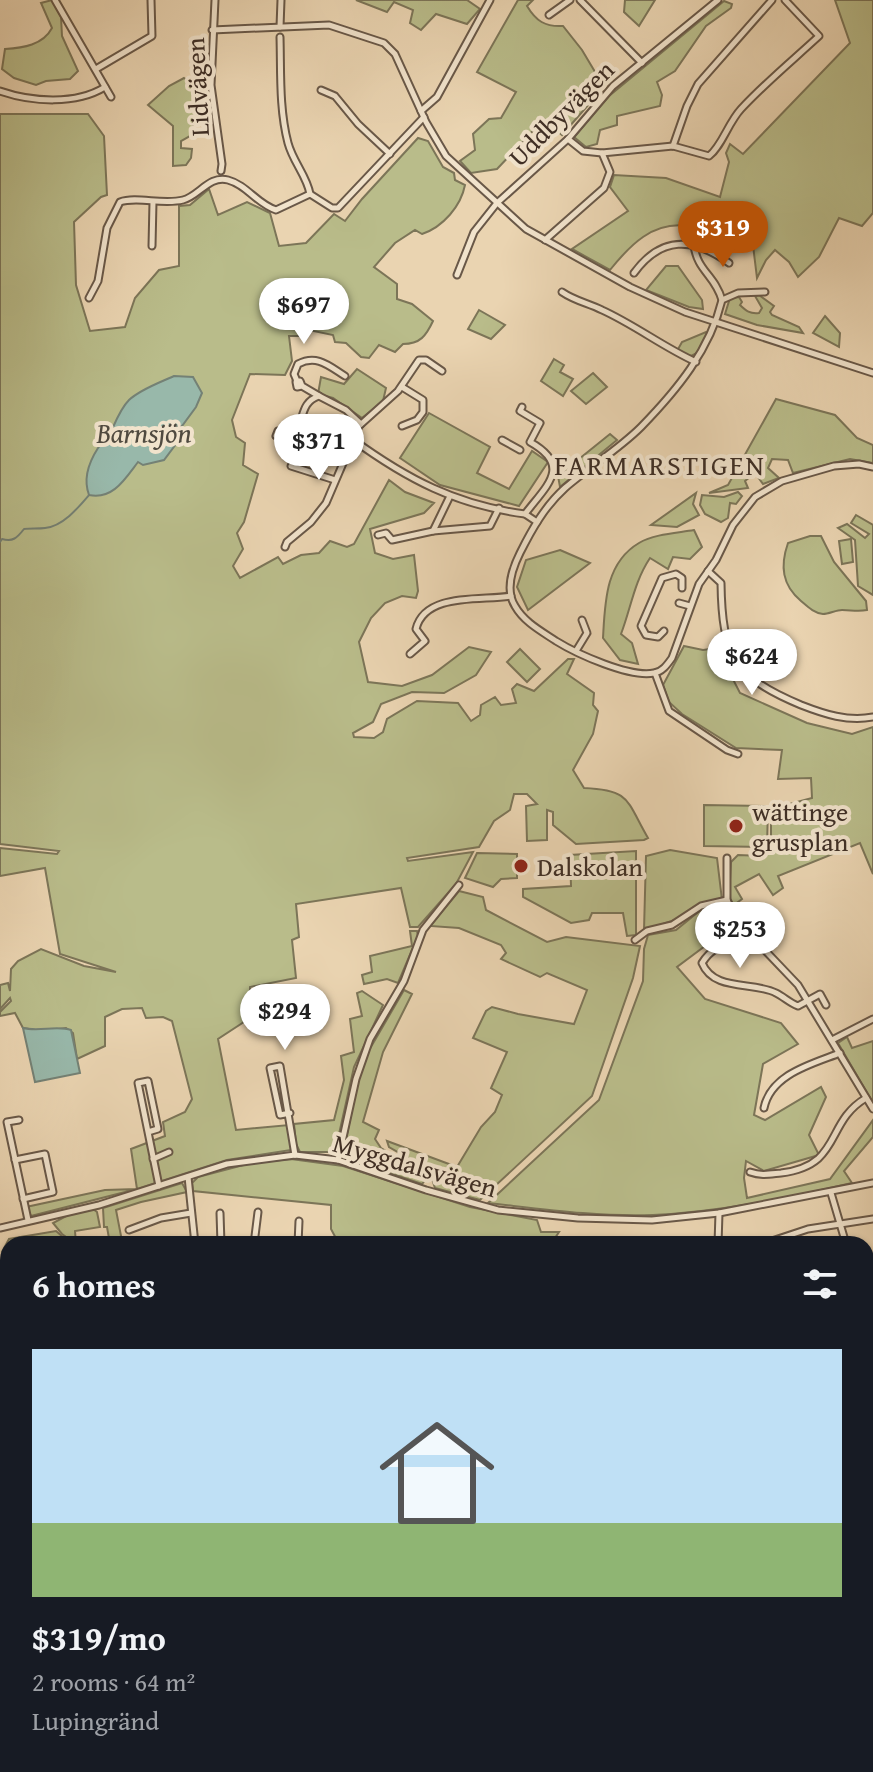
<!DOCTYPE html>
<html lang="en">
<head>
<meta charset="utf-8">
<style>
	body { margin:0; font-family:"Gentium Book Plus",serif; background:#242831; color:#f1f3f6; height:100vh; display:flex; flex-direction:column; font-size:30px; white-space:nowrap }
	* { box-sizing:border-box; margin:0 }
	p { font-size:26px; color:#9ea1a6 }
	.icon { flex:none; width:44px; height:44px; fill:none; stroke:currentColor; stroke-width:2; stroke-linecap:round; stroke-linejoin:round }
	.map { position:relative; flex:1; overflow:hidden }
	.sheet { position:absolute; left:0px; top:1236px; width:874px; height:536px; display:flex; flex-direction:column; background:#171b24; border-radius:24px 24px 0 0; box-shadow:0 2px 6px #0004 }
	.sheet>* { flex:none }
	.price { position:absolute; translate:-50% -68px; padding:0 18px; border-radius:28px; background:#fff; color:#222; font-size:26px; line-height:52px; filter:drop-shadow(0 2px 4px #0008) }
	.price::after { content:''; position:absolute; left:50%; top:48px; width:24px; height:18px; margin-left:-12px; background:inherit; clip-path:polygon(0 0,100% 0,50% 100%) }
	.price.current { background:#b45309; color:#fff }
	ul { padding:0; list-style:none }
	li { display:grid; align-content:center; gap:16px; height:424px; padding:0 32px }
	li+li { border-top:2px solid #363941 }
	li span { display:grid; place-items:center; height:248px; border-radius:0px; color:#555 }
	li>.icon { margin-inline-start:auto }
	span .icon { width:144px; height:144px; fill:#fffc; stroke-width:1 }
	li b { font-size:34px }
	h2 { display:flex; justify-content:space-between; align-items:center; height:96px; padding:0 32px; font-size:34px }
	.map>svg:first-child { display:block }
	.green { fill:#b9bc8a; stroke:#7c7558; stroke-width:2 }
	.water { fill:#98b8aa; stroke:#748175; stroke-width:2 }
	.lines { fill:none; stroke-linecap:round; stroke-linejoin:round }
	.stream { stroke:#748175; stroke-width:2 }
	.minor-casing { stroke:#695848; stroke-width:9 }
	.minor { stroke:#f1e3cc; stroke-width:5 }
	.poi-dot { fill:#8f2418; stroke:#f1e3cc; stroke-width:3 }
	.labels { text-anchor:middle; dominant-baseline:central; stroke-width:8; stroke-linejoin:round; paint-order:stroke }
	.street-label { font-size:26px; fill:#3e2e25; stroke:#f1e3cc }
	.poi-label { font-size:26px; fill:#3e2e25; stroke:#f1e3cc; text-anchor:start }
	.water-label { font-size:28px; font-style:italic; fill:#504a40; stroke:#f1e3cc }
	.neighbourhood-label { font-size:28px; letter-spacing:2px; fill:#3e2e25; stroke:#f1e3cc }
</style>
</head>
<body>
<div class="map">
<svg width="873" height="1772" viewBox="0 0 873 1772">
	<rect width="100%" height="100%" fill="#ead4b1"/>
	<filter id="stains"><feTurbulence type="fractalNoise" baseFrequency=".0025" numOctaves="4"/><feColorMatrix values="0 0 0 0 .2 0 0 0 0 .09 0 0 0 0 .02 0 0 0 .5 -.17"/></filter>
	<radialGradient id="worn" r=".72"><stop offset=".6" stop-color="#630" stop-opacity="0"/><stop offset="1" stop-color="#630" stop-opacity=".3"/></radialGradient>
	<g class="green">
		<path d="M52,0l9,17 1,19 16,35 -8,8 -24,2 -10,4 -22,-7 -12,-9 3,-20c18,-1 38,-4 47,-21l-11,-25z"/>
		<path d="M356,0h111l13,9 -13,15 -31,-10 -15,16 -11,-7 3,-13 -19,-8 -7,10z"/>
		<path d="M518,0h15l-6,6c9,15 18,21 36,20l19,24 22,37 -42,48 -18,-16 -47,50 -26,4 -11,-12 15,-11 -2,-16 16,-15 12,-1 15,-26 -39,-20z"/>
		<path d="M625,0h30l-16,26 -15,-14z"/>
		<path d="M835,0h38v213l-11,13 -23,-8 -20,39 -21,20 -9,-15 -14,-12 -9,10 -9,18 -6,-49c-12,1 -27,5 -38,4 -8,-1 -16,-6 -25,-7 -35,-5 -58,19 -78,44l-38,-21 56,-38 -18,-24 4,-12 52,3 54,19 9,-35 -3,-9 4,-9 13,10 107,-111z"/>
		<path d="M724,1l8,3 -1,4 -25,18 -31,45 -18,11 5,13 -2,11 -43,10v9l-17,5 -3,14 -11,3 -12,-10 35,-41z"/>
		<path d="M184,78l13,9 5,20 -8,7 -2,21 -11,6v7l11,1 -1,9 -5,7 -13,1v-40l-25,-21 21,-19z"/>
		<path d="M0,114h88l16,22 3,59 -6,2 -27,25 2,63 14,46 35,-4 10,-29 24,-28 20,-4v-60l11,-1 19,-16 9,26 29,-13 23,11 9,33 27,-3 28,-29 11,7 17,-22 56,-61 10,3 15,26 11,6 1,7 10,5c-4,21 -22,42 -43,49l-7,-4 -20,13 -21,24 23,17v15l15,5 21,17c-7,15 -13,23 -30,23l-8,8 -16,-7 -10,13 -8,-1 -15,-14 -11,-1 -2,-7 -24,-5 -8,6h-12l3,25 -7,14 -35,-1 -18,46 4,17 9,6 -2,22 15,9 -14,48 -7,11 6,16 -10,17 7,12 38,-21 5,7 18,-9 18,-2 11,-12 17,6 7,-3 35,-64 16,12 29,11 -10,10 -54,16 5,24 18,6 21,-4 4,36 -2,7 -14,-2 -17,7 -14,15 -12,24 9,40 34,4 30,-11 37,-28 22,5 -15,23 -32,18 -32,-1 -31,12 -8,18 -20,11 1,4 20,1 9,-6 4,-13 30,-18 41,2 13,18 9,-6 1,-10 14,-8 6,8 15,-2 -4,-14 5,-5 17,7 34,-32h6l-7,15 27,19 -1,12 5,6 -5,23 -20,36 11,18c47,2 42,12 64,50l-4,2 -68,4 -23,-19v-13l-6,-2v30l-20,1 -1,-35 11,-2 -10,-10h-13l-4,16 -16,11 -15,26 -72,11 1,3 65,-9 -17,32 -38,43h-8l-9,-39 -105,16 3,33 -7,3 4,38 -46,9v31l-32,21 18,91 53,-5 2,25 -64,10 -90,29 -106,27 -5,-9 79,-17 32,-1 -6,-40 34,-13 -2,-14 22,-10 7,-13 -20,-78 -9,-4 -17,1 -4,-10 -20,1 -17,8v29l-28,13 -4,-26 -7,-5 -24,3 -19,-3 -8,-15 -15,3v-4l11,-11 -1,-3 -10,11v-24l8,-2 2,8 1,-22 7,-8 23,-12 43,17 32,6 -56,-18 -15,-86 -45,8v-28l57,6 2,-3 -59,-7z"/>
		<path d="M666,266h12l24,34 1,9 -14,-2 -43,-17z"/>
		<path d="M759,295l15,11 -4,6 2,3 27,12 4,6 -46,-8 -32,-11 5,-16 9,-1 3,5 -2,3c6,6 10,9 19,8l3,-5 -7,-12z"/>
		<path d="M479,310l26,15 -14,14 -23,-10z"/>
		<path d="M825,316l15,17 -1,14 -26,-14z"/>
		<path d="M706,332l1,2 -10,19 -6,3 -14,-5 5,-9z"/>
		<path d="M554,359l10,6 -4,7 13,7 -10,17 -22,-15z"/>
		<path d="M357,369l29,19 -3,13 -21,17 -29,-20 -15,-4 3,-17 23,7z"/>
		<path d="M593,373l14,14 -21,17 -15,-13z"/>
		<path d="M776,399l59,16 22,23 16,7v18l-23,-4 -57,14 -5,-13 -16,-1 -4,9 11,10 -16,6 -8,-11 -10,8 3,7 -39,5 19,-8z"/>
		<path d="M429,413l61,34 -13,26 32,16 23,-38 16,11 -29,44 -79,-21 -40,-27z"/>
		<path d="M610,434l7,6 -57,47 -2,-11z"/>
		<path d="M738,492l4,4 -6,8 -6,-1 -2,15 -7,4 -16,-8 -5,-9 2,-10 22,2z"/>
		<path d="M696,493l-3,11 6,11 -22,12 -26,-2z"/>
		<path d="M856,515l17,10v70l-15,-9 -3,-46 -17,-12 9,-4 18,14 4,-4 -18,-11z"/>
		<path d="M694,530l8,17 -12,12 -17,-2 -5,12 -18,-11c-16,24 -19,50 -29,76l11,9 6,21 -18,-4 -17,-22c2,-35 2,-75 36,-95 15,-9 38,-10 55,-13z"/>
		<path d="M810,536h11l13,26 32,39 1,9c-9,2 -16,0 -25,0 -6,0 -13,4 -19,4 -9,-1 -15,-7 -22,-13 -19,-16 -21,-35 -13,-58z"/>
		<path d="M851,539l2,23 -11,2 -3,-23z"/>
		<path d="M560,550l30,13 -62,47 -11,-23 9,-27z"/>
		<path d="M684,646l19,4 14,-2 23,45 67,30 45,11 21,-7v147l-13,-31 -82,33 5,12 -10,7 -14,-21 -24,13 7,12 -8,6 -5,-7 2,-36 7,-7 25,1 8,-7v-31l12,-2 6,-12 23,-6 -1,-20 -33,1 4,-29 -46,-2 -54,-34 -13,-12 -6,-17z"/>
		<path d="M520,649l20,20 -13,13 -20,-20z"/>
		<path d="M704,805l64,1 -1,41 -63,-1z"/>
		<path d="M670,850l47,8 5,42 -22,4 -25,16 -31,10 2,-74z"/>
		<path d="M636,851v84l-9,1 -4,-23h-31l-3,7 -18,3 -48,-26v-8l48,-3 -1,-31z"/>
		<path d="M477,853l40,1v24l-16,1 -8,8 -28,-9z"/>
		<path d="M459,891l24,6 3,13 61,32 19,-5 74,9 -7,32 -41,118 -112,104 -45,-12 -6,-18 -40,-23 -2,-6 70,26 24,-40 14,-15 7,-17 -11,-7 16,-36 -34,-14 13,-27 6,-4 26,7 56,10 13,-34 -40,-17 -7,4 -39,-18 5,-6 -5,-8 -42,-17 -29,-2z"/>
		<path d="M721,907l11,14 -24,7 1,15 -32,24 28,32 76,24 17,21 -35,20 -9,51 11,5 56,-33 5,10 -17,38 10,20 -55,16 -18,-10 -2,17 3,20 83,-19 43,-59v17l-29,34 8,12c-65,15 -133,29 -199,32 -56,2 -111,-6 -165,-12l111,-103 44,-119 1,-32 4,-14 28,-5 26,-21z"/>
		<path d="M410,931h7l1,5 -20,47 -11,-4 -23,5 -2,-9 10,-3 -2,-16 42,-10z"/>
		<path d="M404,990l8,4 -29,58 -20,70 16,8 -4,9 6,9 42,25 3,6 -4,5 -73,-25 5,-7h-10v-3l13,-64 11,-33z"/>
		<path d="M362,991l21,14 -29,62 -19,85h-35l-4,-8 -2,-20 40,-4 10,-40 -3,-24 13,-4 -4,-33 12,-3 -5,-23z"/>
		<path d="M847,1037l5,11 21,-7v62l-35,-60z"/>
		<path d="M291,1159l52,7 127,41 67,13 4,12h18l-8,12h-212l-8,-15v-24l-138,-14 -1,-8 6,-6 53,-14z"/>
		<path d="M182,1183l5,9 -46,10 -25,8 5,26 4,8h-15l-3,-17h-3l-1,-19z"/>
		<path d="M93,1209l4,3 3,15 -25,4 1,13 -14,-10 -9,-11 17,-9z"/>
		<path d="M56,1231l15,13h-63v20l-6,-12 7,-13z"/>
		<path d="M8,1341v423h815l-12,8h-811v-430z"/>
		<path d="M870,1414h3v40l-7,4v-41z"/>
		<path d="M873,1493v279h-22l-9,-8h24v-264z"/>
	</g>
	<g class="water">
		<path d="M174,376l19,1 9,16 -6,14 -14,19 -7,1 4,13 -15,20 -21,5 -5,-3c-13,17 -25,38 -49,33 -6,-16 0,-33 9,-47 3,-6 10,-8 12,-14 5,-11 10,-25 19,-34 12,-11 30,-17 45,-24z"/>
		<path d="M23,1028c16,4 34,-3 48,2l9,43 -45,9z"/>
		<path d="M649,1764h61v8h-48z"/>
	</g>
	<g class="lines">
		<g class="stream">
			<path d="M0,542l2,-3c11,3 15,-1 22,-10 7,-1 14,0 21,-1 18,-2 33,-20 44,-33"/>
			<path d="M866,1727l7,-1"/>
			<path d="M337,1772l8,-8"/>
		</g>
		<g class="minor-casing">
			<g id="minor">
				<path d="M55,0l56,97"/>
				<path d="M215,0l-4,85 11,79 -1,7"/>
				<path d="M580,0l62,63"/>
				<path d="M549,15l21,-15"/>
				<path d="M280,27l1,-27"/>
				<path d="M212,30l117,-5 55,18 11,11 31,68 20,34 80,73 104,58 55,25 188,61"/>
				<path d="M280,37c1,34 -1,72 8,106 5,19 19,33 22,51"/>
				<path d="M96,69l56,-33 -1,-36"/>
				<path d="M321,90l14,6 23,28 32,30"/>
				<path d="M0,91c32,11 76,14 105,-4"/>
				<path d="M421,111l16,-14 53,-97"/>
				<path d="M568,139l15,12 19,2 71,-7 36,10c13,-10 19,-33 32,-47 24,-26 52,-49 78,-73l-34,-36"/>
				<path d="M673,146l14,-40 11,-22 74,-84"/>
				<path d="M545,240l59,-52 6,-16 -8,-19"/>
				<path d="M694,245c3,26 21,30 28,55"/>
				<path d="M152,246l1,-44"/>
				<path d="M634,273c27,-37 59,-36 95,-10"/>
				<path d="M457,275l17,-43 23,-29 71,-64 45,-53 105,-86"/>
				<path d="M562,292c13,9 26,11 40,18 33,15 61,37 94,52"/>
				<path d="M765,292l-27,1 -16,7c-12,50 -45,90 -81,127 -23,23 -52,40 -76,61 -20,18 -33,41 -45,65 -8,16 -15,37 -5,53 9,16 26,25 41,35 21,13 74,37 98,32 8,-1 13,-8 18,-15l27,-74 17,-24 17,-35 22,-28 27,-16 52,-15 25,-2 14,3"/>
				<path d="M89,298l9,-17 9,-53 13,-26c16,-6 43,3 63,-2 16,-4 26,-25 45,-20 19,5 29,24 48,30l34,-16 22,14h6l86,-91"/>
				<path d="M297,381l-3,-7 4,-10c19,-10 31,2 47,12"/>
				<path d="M302,386l-5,1 -1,-5 4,-1 2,5 17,10"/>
				<path d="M402,387l21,13v12l-6,8 -15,6"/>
				<path d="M522,407l-2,4 20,12 -10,19c43,24 16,44 -5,72"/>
				<path d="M278,431l-2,5 8,4c25,-11 11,-36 35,-44l27,14 15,14"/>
				<path d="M352,439c55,40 104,66 173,75l12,8"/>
				<path d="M502,440l18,10"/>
				<path d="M291,466l44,14"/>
				<path d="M433,531l17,-35"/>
				<path d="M378,535l8,-2 6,7 41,-9 57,-5 9,-18"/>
				<path d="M285,547l2,-5 24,-20 15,-19 33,-77 39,-35 21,-31h7l16,11"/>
				<path d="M708,571l13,12c1,72 13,94 80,122 23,9 47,17 72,12"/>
				<path d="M679,603l11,3"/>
				<path d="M664,631l-6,6 -12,-2 -5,-9 21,-48 14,-4 6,4v10"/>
				<path d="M576,651l11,-18 -5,-13"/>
				<path d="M410,654l15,-13 -9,-12c9,-37 66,-28 95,-33"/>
				<path d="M655,673l14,38 58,39 11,4"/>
				<path d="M727,858v42l11,22 60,63 75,124"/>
				<path d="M752,937c-21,13 -35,2 -50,26 12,29 51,18 74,30 8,4 14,10 22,13l22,-12 6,11"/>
				<path d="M635,940l12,-9 25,-6 29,-19 26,-6"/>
				<path d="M832,1040l41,-21"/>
				<path d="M764,1108c7,-34 48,-44 76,-55"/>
				<path d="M290,1113l-10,2 -10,-47 10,-2 15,89"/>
				<path d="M19,1120l-12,2 21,98"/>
				<path d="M148,1132l-10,-49 10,-2 10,48 -10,3 11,54"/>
				<path d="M153,1159l16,-7"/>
				<path d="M15,1160l30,-6 8,38 -30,7"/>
				<path d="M338,1160l18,-81 14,-40 34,-58 19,-51 36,-45"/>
				<path d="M750,1172c11,4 20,2 31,1 62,-8 43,-50 85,-75"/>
				<path d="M188,1177l7,67"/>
				<path d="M831,1193l15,51"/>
				<path d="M220,1213l1,31"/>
				<path d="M0,1228l99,-23 128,-41 68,-9 43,5 88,30 72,20 80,8 74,2 67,-7 154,-30"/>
				<path d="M129,1230l32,-12 30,-5"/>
				<path d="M254,1244l4,-32"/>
				<path d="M298,1244l1,-23"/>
				<path d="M718,1244l1,-31"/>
				<path d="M763,1244l45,-15 65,-10"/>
				<path d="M866,1294l7,2"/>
				<path d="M866,1332l7,3"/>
				<path d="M866,1383l7,1"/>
				<path d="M866,1462l7,-4"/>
			</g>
		</g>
		<use href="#minor" class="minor"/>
	</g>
	<g class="poi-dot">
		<circle cx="736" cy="826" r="8"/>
		<circle cx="521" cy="866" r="8"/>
	</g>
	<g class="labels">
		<g class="street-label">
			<text transform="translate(197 87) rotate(-93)">Lidvägen</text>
			<text transform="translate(561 113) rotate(-45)">Uddbyvägen</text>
			<text transform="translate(415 1165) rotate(16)">Myggdalsvägen</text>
		</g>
		<g class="poi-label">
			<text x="752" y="811">wättinge<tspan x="752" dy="30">grusplan</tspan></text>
			<text x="537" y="866">Dalskolan</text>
		</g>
		<g class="water-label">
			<text x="144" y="432">Barnsjön</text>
		</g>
		<g class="neighbourhood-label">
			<text x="660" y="464">FARMARSTIGEN</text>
		</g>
	</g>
	<rect width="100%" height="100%" filter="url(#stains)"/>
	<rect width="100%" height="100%" fill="url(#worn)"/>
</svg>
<b class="price current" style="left:723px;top:269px">$319</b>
<b class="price" style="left:304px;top:346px">$697</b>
<b class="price" style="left:319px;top:482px">$371</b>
<b class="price" style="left:752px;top:697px">$624</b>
<b class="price" style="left:740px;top:970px">$253</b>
<b class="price" style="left:285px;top:1052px">$294</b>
<section class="sheet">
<h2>6 homes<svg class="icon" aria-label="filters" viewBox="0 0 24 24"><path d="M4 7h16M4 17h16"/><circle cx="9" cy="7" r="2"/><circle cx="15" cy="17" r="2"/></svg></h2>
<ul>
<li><span style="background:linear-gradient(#bfe0f5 70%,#8fb573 0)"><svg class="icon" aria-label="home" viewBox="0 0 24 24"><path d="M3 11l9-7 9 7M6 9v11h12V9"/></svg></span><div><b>$319/mo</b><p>2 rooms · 64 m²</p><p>Lupingränd</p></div></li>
</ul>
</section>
</div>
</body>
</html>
